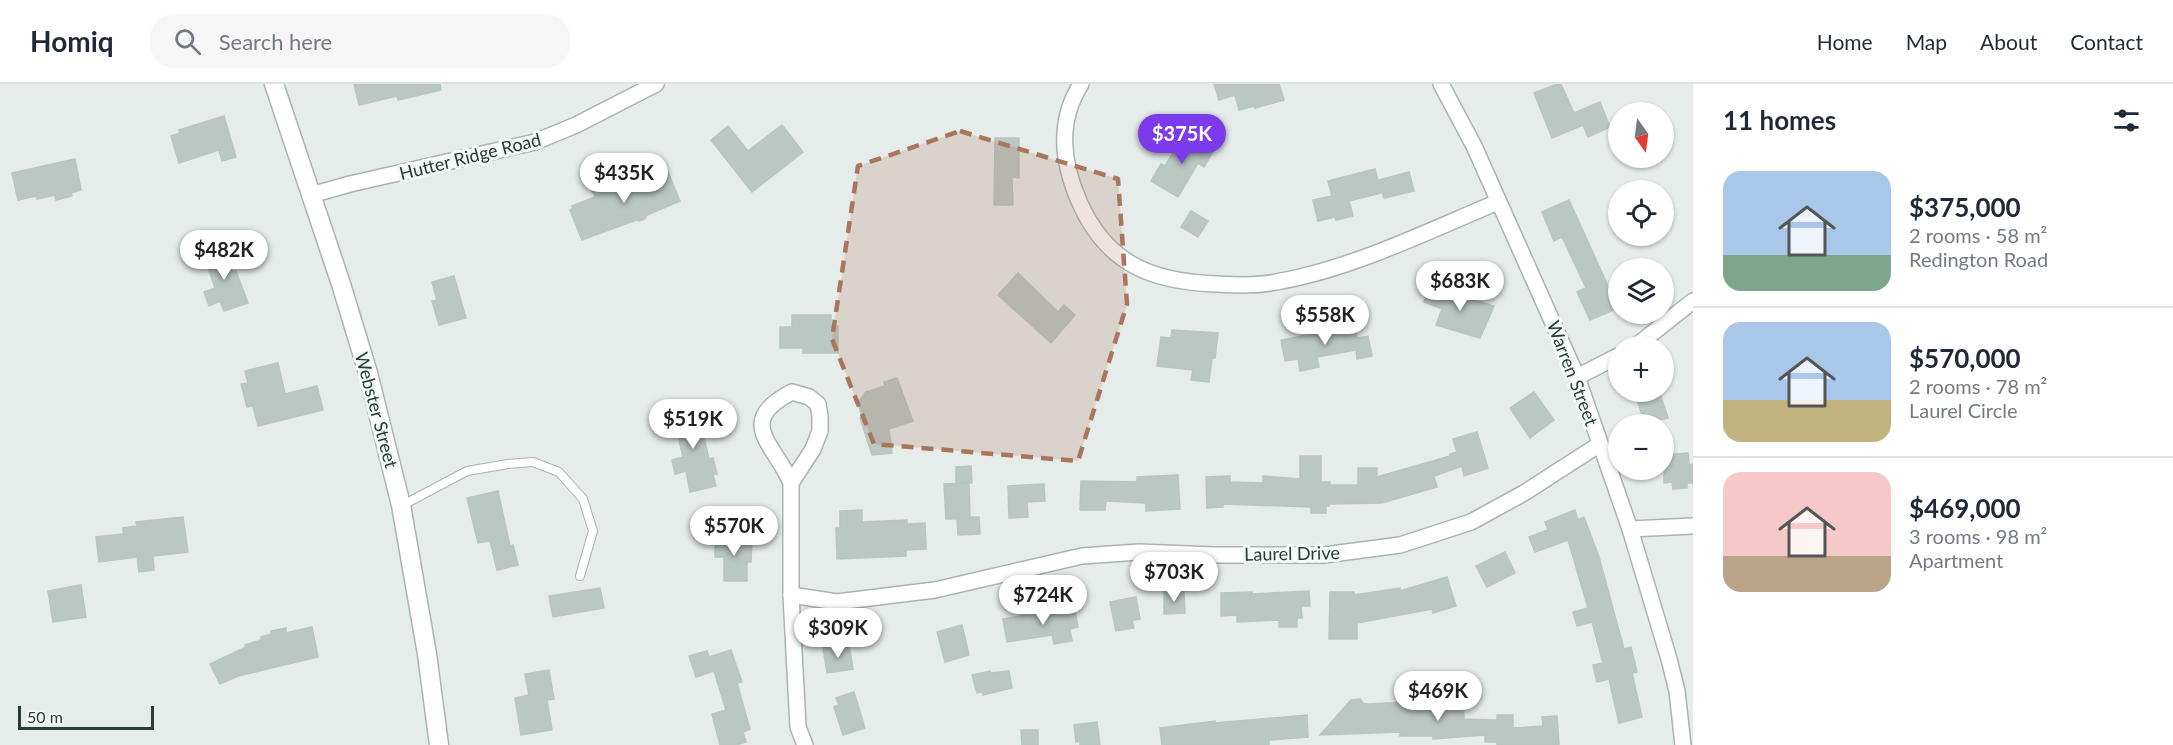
<!DOCTYPE html>
<html lang="en">
<head>
<meta charset="utf-8">
<style>
	body { margin:0; font-family:Lato,sans-serif; background:#f6f6f7; color:#1f2937; height:100vh; display:flex; flex-direction:column; font-size:22px; white-space:nowrap }
	* { box-sizing:border-box; margin:0 }
	p { font-size:20px; color:#747a83 }
	.icon { flex:none; width:33px; height:33px; fill:none; stroke:currentColor; stroke-width:2; stroke-linecap:round; stroke-linejoin:round }
	.map { position:relative; flex:1; overflow:hidden }
	.panel { display:flex; flex-direction:column; background:#fff; width:480px }
	.panel>* { flex:none }
	.needle { width:39px; rotate:166deg }
	.tools { position:absolute; left:1608px; top:18px; display:grid; gap:12px }
	.tools a { display:grid; place-items:center; width:66px; height:66px; border-radius:50%; background:#fff; box-shadow:0 2px 4px #0004; font-size:30px }
	.scale { position:absolute; left:18px; bottom:15px; width:136px; box-sizing:border-box; padding-left:6px; border:3px solid #263c37; border-top:0; font-size:16px; line-height:21px; white-space:nowrap; color:#263c37; -webkit-text-stroke:4px #f5f9f7; paint-order:stroke }
	.price { position:absolute; translate:-50% -51px; padding:0 14px; border-radius:21px; background:#fff; color:#222; font-size:20px; line-height:39px; filter:drop-shadow(0 2px 3px #0008) }
	.price::after { content:''; position:absolute; left:50%; top:36px; width:18px; height:14px; margin-left:-9px; background:inherit; clip-path:polygon(0 0,100% 0,50% 100%) }
	.price.active { background:#7c3aed; color:#fff }
	ul { padding:0; list-style:none }
	li { display:flex; align-items:center; gap:18px; height:150px; padding:0 30px }
	li+li { border-top:2px solid #e0e1e3 }
	li span { display:grid; place-items:center; flex:none; width:168px; height:120px; border-radius:18px; color:#555 }
	li>.icon { margin-inline-start:auto }
	span .icon { width:72px; height:72px; fill:#fffc; stroke-width:1 }
	li b { font-size:26px }
	h2 { display:flex; justify-content:space-between; align-items:center; height:72px; padding:0 30px; font-size:26px }
	header { display:flex; align-items:center; gap:36px; box-sizing:border-box; height:84px; padding:0 30px; background:#fff; border-bottom:2px solid #e0e1e3 }
	header strong { font-size:28px }
	nav { display:flex; gap:33px; margin-inline-start:auto; font-size:21px }
	.search { width:420px; height:54px; background:#f6f6f7; display:flex; align-items:center; gap:15px; box-sizing:border-box; padding:0 21px; border-radius:24px; color:#747a83; font-size:22px }
	main { display:flex; flex:1; min-height:0 }
	.map>svg:first-child { display:block }
	.building { fill:#bac7c2; stroke:#b8c5c0; stroke-width:1.5 }
	.lines { fill:none; stroke-linecap:round; stroke-linejoin:round }
	.service-casing { stroke:#a8b4b0; stroke-width:10 }
	.minor-casing { stroke:#a8b4b0; stroke-width:18 }
	.tertiary-casing { stroke:#a8b4b0; stroke-width:21 }
	.service { stroke:#fff; stroke-width:8 }
	.minor { stroke:#fff; stroke-width:15 }
	.tertiary { stroke:#fff; stroke-width:18 }
	.marked { fill:#aa755c; fill-opacity:0.2; stroke:#aa755c; stroke-width:4.5; stroke-dasharray:12 8; stroke-linejoin:round }
	.labels { text-anchor:middle; dominant-baseline:central; stroke-width:6; stroke-linejoin:round; paint-order:stroke }
	.street-label { font-size:18px; fill:#263c37; stroke:#f5f9f7 }
</style>
</head>
<body>
<header>
<strong>Homiq</strong>
<div class="search"><svg class="icon" aria-label="search" viewBox="0 0 24 24"><circle cx="10" cy="10" r="6"/><path d="M15 15l6 6"/></svg>Search here</div>
<nav><a>Home</a><a>Map</a><a>About</a><a>Contact</a></nav>
</header>
<main>
<div class="map">
<svg width="1693" height="661" viewBox="0 0 1693 661">
	<rect width="100%" height="100%" fill="#e5ece9"/>
	<g class="building">
		<path d="M354,0h86l1,6 -43,10 -1,-4 -38,9z"/>
		<path d="M1214,0h65l5,16 -29,8 -1,-2 -15,4 -4,-15 -16,5z"/>
		<path d="M1557,0h4l13,29 26,-11 10,25 -22,10 -5,-12 -31,13 -18,-45z"/>
		<path d="M224,32l12,41 -14,4 -3,-11 -40,13 -8,-27 9,-3 -1,-3z"/>
		<path d="M782,41l21,27 -51,40 -41,-52 17,-14 20,25z"/>
		<path d="M1185,49l29,17 -10,17 -6,-4 -20,34 -27,-16 10,-17 4,2z"/>
		<path d="M995,54h24v40l-7,-1 1,28h-19z"/>
		<path d="M75,75l6,31 -10,3 1,3 -16,4 -1,-5 -18,4 -1,-3 -18,4 -6,-27z"/>
		<path d="M666,83l14,34 -33,14 -2,4 -6,2 -3,-1 -54,20 -12,-30 3,-2 -1,-2 23,-9 -3,-6 21,-8 3,5z"/>
		<path d="M1375,85l6,24 -32,8 4,15 -17,4 -1,-3 -17,4 -5,-21 19,-4 -4,-15z"/>
		<path d="M1409,88l5,19 -30,7 -5,-18z"/>
		<path d="M1569,116l49,108 -28,12 -13,-28 9,-4 -24,-51 -8,4 -12,-29z"/>
		<path d="M1191,127l17,10 -10,16 -17,-10z"/>
		<path d="M223,161l10,27 3,-1 12,32 -24,8 -4,-10 -11,5 -5,-14 11,-4 -12,-35z"/>
		<path d="M1018,189l40,39 6,-7 11,10 -24,28 -53,-48z"/>
		<path d="M454,192l12,42 -27,7 -7,-24 5,-1 -5,-18z"/>
		<path d="M1429,203l65,19 -14,32 -44,-13 6,-16 -18,-7z"/>
		<path d="M792,231h39v11h7v27h-35v-5h-23v-21h12z"/>
		<path d="M1354,239l3,15 11,-2 4,20 -15,3 -1,-9 -39,7 2,10 -19,4 -2,-12 -13,2 -4,-21 53,-10 -1,-4z"/>
		<path d="M1172,246l46,3 -3,25h-3l-3,24 -18,-2 2,-10 -36,-4 4,-29 10,1z"/>
		<path d="M278,279l7,31 32,-8 6,24 -65,16 -5,-20 -6,1 -6,-23 7,-1 -3,-12z"/>
		<path d="M897,294l16,43 -24,8 3,24 -20,2 -12,-37 2,-1 -4,-14 8,-11 19,-6 -1,-4z"/>
		<path d="M1534,308l20,28 -24,18 -20,-30z"/>
		<path d="M1660,309l8,25 -23,6 -8,-24z"/>
		<path d="M696,320l13,55 4,-1 4,16 -4,1 3,11 -26,6 -4,-21 -11,3 -3,-14 11,-3 -11,-48z"/>
		<path d="M1477,348l11,36 -24,8 -2,-10 -28,10 3,11 -55,16 -53,1v2h-3v7h-15v-6l-88,-3v3l-16,1 -1,-31 24,-1v6l33,1v-7l37,3v-23h21v26h9l-1,3h29v-17h19v9l73,-21v-2l7,-2 -4,-13z"/>
		<path d="M1688,369l1,12 4,-1v19h-6v5l-14,1 -1,-7 -8,1v-28z"/>
		<path d="M971,382l1,17 -16,-1v-15z"/>
		<path d="M1178,391l2,34 -34,2v-8l-40,-2 -1,9h-25l1,-29 56,1v-5z"/>
		<path d="M969,399l1,34h9l1,17 -22,1 -1,-16h-11l-2,-35z"/>
		<path d="M1044,400l1,17 -18,1 1,15 -19,1 -1,-32z"/>
		<path d="M498,407l12,55 3,-1 5,20 -21,5 -7,-29 -12,2 -11,-45z"/>
		<path d="M862,426v12l45,-2v4l18,-1 1,26 -20,1v6l-69,3 -1,-31h4v-17z"/>
		<path d="M1575,426l3,10 6,-3 15,40 25,92 7,-2 6,25 -5,1 10,44 -23,6 -10,-44 -12,3 -4,-17 10,-2 -11,-41 -15,4 -4,-14 15,-4 -20,-68 -33,12 -6,-15 19,-7 -3,-8z"/>
		<path d="M183,433l5,35 -35,4 1,14 -15,2 -2,-15 -38,5 -3,-25 27,-3v-6l14,-2 -1,-4z"/>
		<path d="M715,453l37,1 -1,24h-4v19h-23v-24h-9z"/>
		<path d="M1505,468l10,21 -28,14 -11,-21z"/>
		<path d="M1447,493l9,29 -23,7 -1,-4 -75,14v16h-28l1,-47h24v3l46,-7v3z"/>
		<path d="M81,501l5,32 -33,5 -5,-31z"/>
		<path d="M600,504l4,20 -51,9 -4,-21z"/>
		<path d="M1309,507l1,15h-9l1,12h-5v9h-18v-7l-42,2v-7l-16,1v-23l31,-1v2z"/>
		<path d="M1164,508h20l1,21 -21,1z"/>
		<path d="M1136,513l4,22 -8,1 2,8 -18,3 -6,-29z"/>
		<path d="M1074,522l4,21 -8,2 2,12 -18,3 -2,-9 -45,7 -4,-23z"/>
		<path d="M962,541l7,30 -24,7 -8,-30z"/>
		<path d="M312,543l6,30 -80,19 -18,8 -10,-20 36,-17 -1,-2 16,-5v-3l10,-3v-3l15,-3v5z"/>
		<path d="M849,560l4,25 -26,4 -4,-25z"/>
		<path d="M731,566l11,32 -5,1 13,46 -7,3 3,10 -10,3h-16l-8,-31 14,-4 -12,-39 -18,6 -7,-21 18,-5 2,6z"/>
		<path d="M549,586l5,29 -7,1 5,30 -31,5 -6,-37 14,-3 -4,-21z"/>
		<path d="M990,587l1,2 18,-2 3,17 -29,7v-3l-6,1 -5,-18z"/>
		<path d="M1450,606l1,13 12,-1 1,17 33,1v-5h16v13l30,-2 -1,-9 15,-1 2,29h-62v-3h-12v-7l-52,4v-3h-33v-4l-80,3 31,-35 9,-1 3,4 4,1 64,-3 -1,-9z"/>
		<path d="M854,608l11,36 -22,7 -9,-28 5,-2 -3,-7z"/>
		<path d="M1307,631l1,22 -39,3v5h-107l-2,-17 55,-7v2z"/>
		<path d="M1097,638l3,23h-20v-4l-4,1 -2,-17z"/>
		<path d="M1021,646h17v15h-16z"/>
	</g>
	<g class="lines">
		<g class="service-casing">
			<path id="service" d="M403,421l64,-34 41,-7 25,-2 26,10 24,27 10,32 -13,45"/>
		</g>
		<g class="minor-casing">
			<g id="minor">
				<path d="M1081,0c-24,38 -19,78 -2,117 27,63 73,81 138,83 20,1 40,2 59,-2 76,-13 152,-51 222,-80"/>
				<path d="M1441,0l33,62 103,231 53,152 39,130 8,32 6,54"/>
				<path d="M311,111l39,-11 185,-42 41,-17 80,-41"/>
				<path d="M1636,262l57,-45"/>
				<path d="M1577,293l41,-21"/>
				<path d="M791,399c-16,-39 -57,-61 1,-91l17,5 9,7 2,12v15l-7,18 -22,34v112"/>
				<path d="M1630,445l63,-3"/>
				<path d="M805,661l-7,-18 -7,-132 46,7 98,-12 147,-34 57,-4 74,3h111l76,-10 71,-23 53,-29 76,-49"/>
			</g>
		</g>
		<g class="tertiary-casing">
			<path id="tertiary" d="M274,0l67,200 27,89 33,132 26,149 12,91"/>
		</g>
		<use href="#service" class="service"/>
		<use href="#minor" class="minor"/>
		<use href="#tertiary" class="tertiary"/>
	</g>
	<path class="marked" d="M960,47l158,48 9,125 -49,157 -204,-17 -42,-105 26,-173z"/>
	<g class="labels">
		<g class="street-label">
			<text transform="translate(470 72) rotate(-14)">Hutter Ridge Road</text>
			<text transform="translate(1573 289) rotate(69)">Warren Street</text>
			<text transform="translate(377 326) rotate(75)">Webster Street</text>
			<text transform="translate(1292 469) rotate(-1)">Laurel Drive</text>
		</g>
	</g>
</svg>
<div class="tools">
<a><svg class="needle" viewBox="-14 -14 28 28"><path d="M0-13l5 13h-10z" fill="#e53935"/><path d="M0 13l5-13h-10z" fill="#747a83"/></svg></a>
<a><svg class="icon" aria-label="locate" viewBox="0 0 24 24"><circle cx="12" cy="12" r="6"/><path d="M12 2v4M12 18v4M2 12h4M18 12h4"/></svg></a>
<a><svg class="icon" aria-label="layers" viewBox="0 0 24 24"><path d="M12 4l9 5-9 5-9-5zM3 14l9 5 9-5"/></svg></a>
<a>+</a>
<a>−</a>
</div>
<div class="scale">50 m</div>
<b class="price active" style="left:1182px;top:81px">$375K</b>
<b class="price" style="left:624px;top:120px">$435K</b>
<b class="price" style="left:224px;top:197px">$482K</b>
<b class="price" style="left:1460px;top:228px">$683K</b>
<b class="price" style="left:1325px;top:262px">$558K</b>
<b class="price" style="left:693px;top:366px">$519K</b>
<b class="price" style="left:734px;top:473px">$570K</b>
<b class="price" style="left:1174px;top:519px">$703K</b>
<b class="price" style="left:1043px;top:542px">$724K</b>
<b class="price" style="left:838px;top:575px">$309K</b>
<b class="price" style="left:1438px;top:638px">$469K</b>
</div>
<section class="panel">
<h2>11 homes<svg class="icon" aria-label="filters" viewBox="0 0 24 24"><path d="M4 7h16M4 17h16"/><circle cx="9" cy="7" r="2"/><circle cx="15" cy="17" r="2"/></svg></h2>
<ul>
<li><span style="background:linear-gradient(#a9c7e8 70%,#7fa58c 0)"><svg class="icon" aria-label="home" viewBox="0 0 24 24"><path d="M3 11l9-7 9 7M6 9v11h12V9"/></svg></span><div><b>$375,000</b><p>2 rooms · 58 m²</p><p>Redington Road</p></div></li>
<li><span style="background:linear-gradient(#a9c7e8 65%,#c2b280 0)"><svg class="icon" aria-label="home" viewBox="0 0 24 24"><path d="M3 11l9-7 9 7M6 9v11h12V9"/></svg></span><div><b>$570,000</b><p>2 rooms · 78 m²</p><p>Laurel Circle</p></div></li>
<li><span style="background:linear-gradient(#f6c9c9 70%,#b9a48a 0)"><svg class="icon" aria-label="home" viewBox="0 0 24 24"><path d="M3 11l9-7 9 7M6 9v11h12V9"/></svg></span><div><b>$469,000</b><p>3 rooms · 98 m²</p><p>Apartment</p></div></li>
</ul>
</section>
</main>
</body>
</html>
